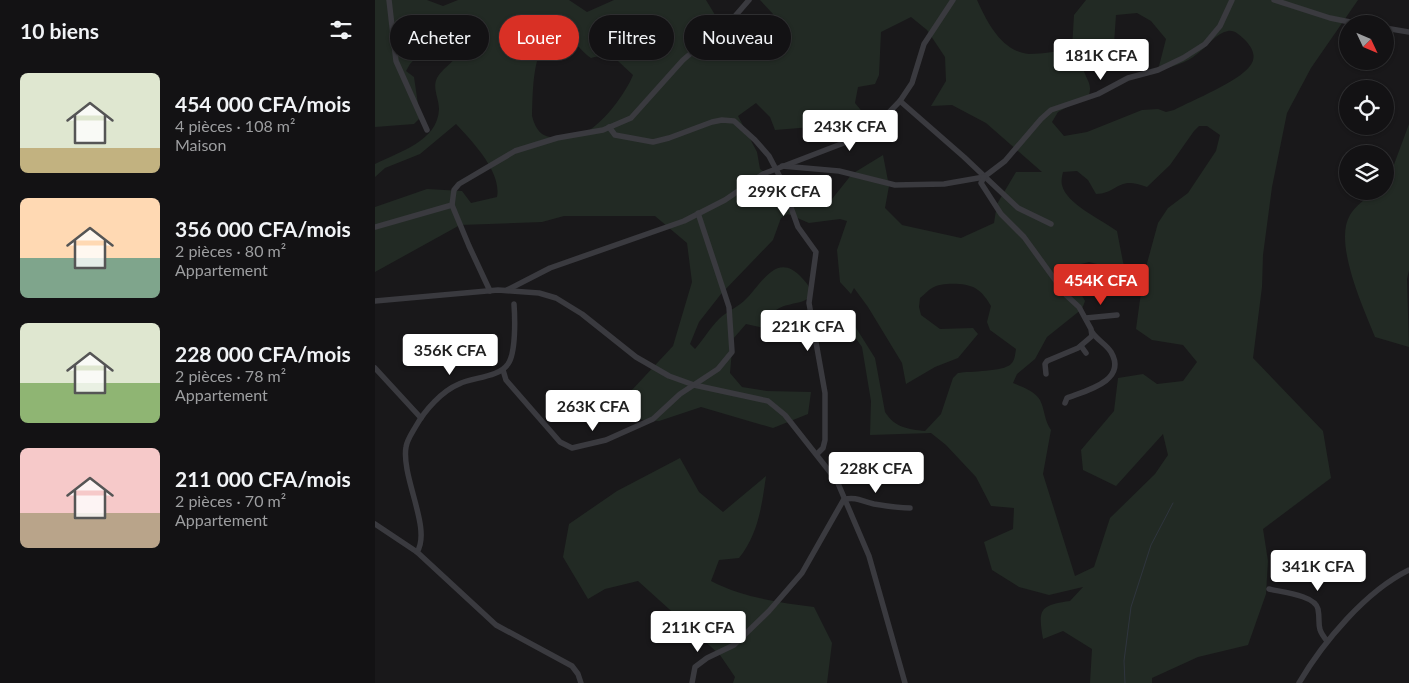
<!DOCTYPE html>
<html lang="fr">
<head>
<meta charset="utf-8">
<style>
	body { margin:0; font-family:Lato,sans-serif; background:#1c1b1d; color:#f1f3f6; height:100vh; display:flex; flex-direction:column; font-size:19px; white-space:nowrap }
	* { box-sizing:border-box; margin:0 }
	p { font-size:16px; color:#9d9ea0 }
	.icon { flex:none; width:28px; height:28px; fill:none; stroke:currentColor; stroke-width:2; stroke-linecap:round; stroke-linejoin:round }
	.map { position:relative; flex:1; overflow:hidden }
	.sheet { display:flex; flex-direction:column; background:#131214; width:375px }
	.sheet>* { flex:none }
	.top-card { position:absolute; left:15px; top:15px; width:475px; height:45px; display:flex; gap:10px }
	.needle { width:32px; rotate:134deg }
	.tools { position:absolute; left:964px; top:15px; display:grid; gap:10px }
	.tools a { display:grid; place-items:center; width:55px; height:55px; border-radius:50%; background:#131214; box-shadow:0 1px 4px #0004,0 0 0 1px #323234; font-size:25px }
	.price { position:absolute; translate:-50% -42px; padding:0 11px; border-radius:5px; background:#fff; color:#222; font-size:16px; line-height:32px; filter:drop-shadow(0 1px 2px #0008) }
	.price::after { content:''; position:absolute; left:50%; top:30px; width:15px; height:11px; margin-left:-8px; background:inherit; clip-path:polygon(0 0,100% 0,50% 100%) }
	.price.active { background:#d93025; color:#fff }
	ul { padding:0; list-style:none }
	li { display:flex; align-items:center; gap:15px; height:125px; padding:0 20px }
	li span { display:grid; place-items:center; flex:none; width:140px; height:100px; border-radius:8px; color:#555 }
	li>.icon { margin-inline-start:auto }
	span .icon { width:60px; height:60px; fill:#fffc; stroke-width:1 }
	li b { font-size:21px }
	h2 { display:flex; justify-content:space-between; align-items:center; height:60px; padding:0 20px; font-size:21px }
	.tag { padding:0 18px; border-radius:22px; background:#131214; box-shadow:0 1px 4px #0004,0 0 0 1px #323234; font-size:18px; line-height:45px }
	.tag.active { background:#d93025; color:#fff }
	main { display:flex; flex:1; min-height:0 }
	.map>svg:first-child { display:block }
	.green { fill:#222a24; fill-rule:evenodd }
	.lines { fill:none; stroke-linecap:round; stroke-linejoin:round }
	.stream { stroke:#2f353e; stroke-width:1 }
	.minor { stroke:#3a3a3f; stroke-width:5.5 }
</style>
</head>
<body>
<main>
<section class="sheet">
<h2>10 biens<svg class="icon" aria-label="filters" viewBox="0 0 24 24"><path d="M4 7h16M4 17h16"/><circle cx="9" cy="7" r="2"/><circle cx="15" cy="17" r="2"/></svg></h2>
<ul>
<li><span style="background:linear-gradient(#dfe7d0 75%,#c2b280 0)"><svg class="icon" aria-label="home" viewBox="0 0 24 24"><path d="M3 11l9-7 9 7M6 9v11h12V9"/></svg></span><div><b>454 000 CFA/mois</b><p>4 pièces · 108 m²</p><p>Maison</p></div></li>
<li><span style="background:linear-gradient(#ffd9b3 60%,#7fa58c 0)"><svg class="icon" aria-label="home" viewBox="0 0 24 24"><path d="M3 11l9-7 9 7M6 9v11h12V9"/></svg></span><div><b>356 000 CFA/mois</b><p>2 pièces · 80 m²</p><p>Appartement</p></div></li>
<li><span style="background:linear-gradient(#dfe7d0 60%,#8fb573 0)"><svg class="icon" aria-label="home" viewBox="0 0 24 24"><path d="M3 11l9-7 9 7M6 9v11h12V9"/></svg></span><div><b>228 000 CFA/mois</b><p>2 pièces · 78 m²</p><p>Appartement</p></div></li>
<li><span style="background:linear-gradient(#f6c9c9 65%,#b9a48a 0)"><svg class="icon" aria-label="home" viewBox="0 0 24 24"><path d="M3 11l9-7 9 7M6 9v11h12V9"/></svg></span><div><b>211 000 CFA/mois</b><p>2 pièces · 70 m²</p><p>Appartement</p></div></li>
</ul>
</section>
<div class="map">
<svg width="1034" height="683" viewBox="0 0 1034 683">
	<rect width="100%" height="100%" fill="#19181a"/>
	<g class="green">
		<path d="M0,0h52l16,6 15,-6h111l18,12 27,-12h92l17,28 17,-6 28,18 14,-4 -9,-22 -13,-14h217c10,22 25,52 52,54 14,0 29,-3 43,-5l2,-34 12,-15h272l-47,68 -24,45 -15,74 -9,68 -1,32 -9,71 70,73 8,47 -68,51 5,32 -2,33 -18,51 -50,12 -46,21v5h-62l2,-34 -29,-18 -20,8c-5,-29 -4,-34 27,-38l13,-14 -34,8 -30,-8 -27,-17 -8,-28 29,-13 1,-21 -23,-2 -15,-29 -30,-32 -15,-12 -61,2 1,-34 -9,-54 -15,-21 -55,8 -46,-10 -13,15 -3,34 12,14 25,4 44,1 -3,22 -35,14 -72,-21 -42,14 -71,-5 43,-25 42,-45 19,-64 -5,-39 -32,-27h-91l-22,6 -82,3 -85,47v-65l52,-18 35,2 9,12 26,-6c5,-25 -25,-56 -41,-73l-36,30 -35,14 -10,9v-13c24,-12 63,-23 64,-55 0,-11 -7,-21 -2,-31 8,-14 24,-17 21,-35l-6,-5 -17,-1 -25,27 -4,7 8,6 6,41 -6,6 -39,3zM762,13l14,8 15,18 -8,31c14,-3 28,-7 39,-16 9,-6 19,-21 31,-23 7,-1 11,4 16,8 7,7 14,17 6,27 -12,16 -57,34 -76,44l-8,2 -8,-3 -16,1 -55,22 -23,4 -12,-14 6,-10 31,-17c4,-13 -5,-17 -6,-29 11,-16 20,-2 35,-7v-8l-4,-7 2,-29zM536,17l16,13 18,27 1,24 -15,25 21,-1 34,18 56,49h-26l-19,32 -3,19 -33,15 -59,-13 -17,-17 4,-22 -6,-31 -31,19 -24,30 -29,-8 -39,-27 -3,-17 -19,-36 18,-13 14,14 5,13 37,-3 13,-15 10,6 3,-4 10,5 -1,7 7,7 15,-13 -14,-17 3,-16 17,-3 4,-9 2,-43zM178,32c20,1 24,17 38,26 24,-6 25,2 42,17 -7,18 -32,52 -51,59 -5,2 -13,2 -19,3 -19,2 -26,-3 -31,-21 1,-27 0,-65 21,-84zM824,126h8l13,9 -4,16 -28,42 -20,15 -10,15 -15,55 -7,51 16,11 31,5 14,17 -14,19 -26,3 -14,-10 -25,4 -4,33 -33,39 2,20 33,16 47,-52 5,21 -13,19 -45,44 -16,49 -19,9 -32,-102 8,-44c-7,-10 -6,-20 -11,-30 -5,-9 -18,-13 -27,-17l4,-9 18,-15 12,-22 35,-28 3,-8 -11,-20 1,-12 6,-5 8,-2 8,2 14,18 13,7 6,-4 -7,-23 -6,-31c-15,-11 -51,-27 -55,-46 -1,-4 0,-9 1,-13l14,-1 11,9 8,14c23,-1 21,-19 51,-7l23,-22 24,-34zM413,214l21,9 31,-4 7,2 -10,29 3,32 11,12 3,-6 14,19 34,56 4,21 29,-17 23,-9 20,-24 -5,-6 -33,1 -19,-14 -2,-8 1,-9c4,-3 8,-8 12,-10 10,-6 34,-5 43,0 7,4 12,11 16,18l-4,16 3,8 26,19c-1,6 -1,11 -5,15 -8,8 -41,7 -53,9l-5,5 -12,36 -16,17c-17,-2 -30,-3 -40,-19l-10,-54 -22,-35 -7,-4 -14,5 -34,2 -25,-13c10,-11 24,-7 36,-15 2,-9 0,-13 -7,-20 -26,-29 -41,8 -58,23 -8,7 -18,11 -25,18 -9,9 -16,21 -24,30l-5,-5 9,-22 22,-28 52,-54 8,-22z"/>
		<path d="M1034,124v146l-2,9 2,68 -34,-10c-11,-28 -42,-94 -25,-122 5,-9 17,-17 25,-24h10v-9l4,-4z"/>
		<path d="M305,458l19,34 24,20 43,-36c-4,29 -8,59 -27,82l-20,2 -8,21c33,17 67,21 103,26l18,36 -5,40h-94l2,-6 -15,-22 -82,-74 -33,8 -17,10 -25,-42 6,-33 48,-33z"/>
	</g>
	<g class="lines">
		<path class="stream" d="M750,683l-1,-22 7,-54 20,-62 22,-42"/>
		<g class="minor">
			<path d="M14,0l7,61 31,69"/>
			<path d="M899,0l56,18 30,6"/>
			<path d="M1010,28l24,4"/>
			<path d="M525,101l64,56 54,51 33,16"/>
			<path d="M234,127l6,8 38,7 16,-4 43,-16 10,-2 12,1 21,19 14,16 11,21 18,50 18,25 -7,51 16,90v47l-2,8 -6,6"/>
			<path d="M407,166l57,5 56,14 49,-1 40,-7 21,-16 36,-42 10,-9 47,-16 30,-16 30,-8 25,-12 22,-14 15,-18 12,-26"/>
			<path d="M609,177l-3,6 20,31 23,23 42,58 13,12 12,22 1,7 -14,12 -31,13 -2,3 1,10"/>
			<path d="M0,227l77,-22"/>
			<path d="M132,290l43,-22 134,-47 41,-21 38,-26 99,-38 10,-6 28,-29 12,-18 12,-39 29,-44"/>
			<path d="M115,291l-21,-45 -17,-41 2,-15 5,-6 56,-33 42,-13 46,-8 28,-12 52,-58 53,-45 13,-15"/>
			<path d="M0,301l123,-11 41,3 17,5 26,16 54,43 33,19 25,9 74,16 17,14 52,66 32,75 36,127"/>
			<path d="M711,318l31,-3"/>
			<path d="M706,346l5,7"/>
			<path d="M0,368l46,50"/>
			<path d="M128,370l3,10 54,62 12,6 34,-8 47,-21 27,-25 38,-25 14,-17 -3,-45 -31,-94"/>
			<path d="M690,403l2,-5c18,-7 61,-17 44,-46 -5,-8 -14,-12 -19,-20"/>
			<path d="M0,524l42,28 79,73 76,41 6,8 3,9"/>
			<path d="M42,552c15,-23 -16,-75 -11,-105 1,-7 6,-14 10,-21 9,-16 26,-35 43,-42 14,-7 39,-6 49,-20 8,-11 7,-46 6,-60"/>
			<path d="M894,589c12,3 46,6 49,20 3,16 -3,17 9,32"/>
			<path d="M317,683l3,-16 12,-9 27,-13 35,-34 33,-38 42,-74c15,-2 16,2 30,5 12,2 24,4 36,4"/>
			<path d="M924,683c24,-41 67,-92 110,-113"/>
		</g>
	</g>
</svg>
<div class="tools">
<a><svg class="needle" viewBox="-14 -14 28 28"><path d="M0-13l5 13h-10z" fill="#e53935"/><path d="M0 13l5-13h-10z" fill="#9d9ea0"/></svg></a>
<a><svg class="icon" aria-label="locate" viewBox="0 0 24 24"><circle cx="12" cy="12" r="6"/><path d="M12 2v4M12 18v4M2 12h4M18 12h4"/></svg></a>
<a><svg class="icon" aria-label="layers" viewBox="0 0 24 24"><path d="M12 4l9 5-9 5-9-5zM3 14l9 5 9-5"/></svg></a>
</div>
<b class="price" style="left:726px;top:81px">181K CFA</b>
<b class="price" style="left:475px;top:152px">243K CFA</b>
<b class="price" style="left:409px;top:217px">299K CFA</b>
<b class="price active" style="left:726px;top:306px">454K CFA</b>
<b class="price" style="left:433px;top:352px">221K CFA</b>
<b class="price" style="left:75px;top:376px">356K CFA</b>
<b class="price" style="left:218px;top:432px">263K CFA</b>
<b class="price" style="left:501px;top:494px">228K CFA</b>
<b class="price" style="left:943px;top:592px">341K CFA</b>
<b class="price" style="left:323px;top:653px">211K CFA</b>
<div class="top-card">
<a class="tag">Acheter</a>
<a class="tag active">Louer</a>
<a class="tag">Filtres</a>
<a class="tag">Nouveau</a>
</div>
</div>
</main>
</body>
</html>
